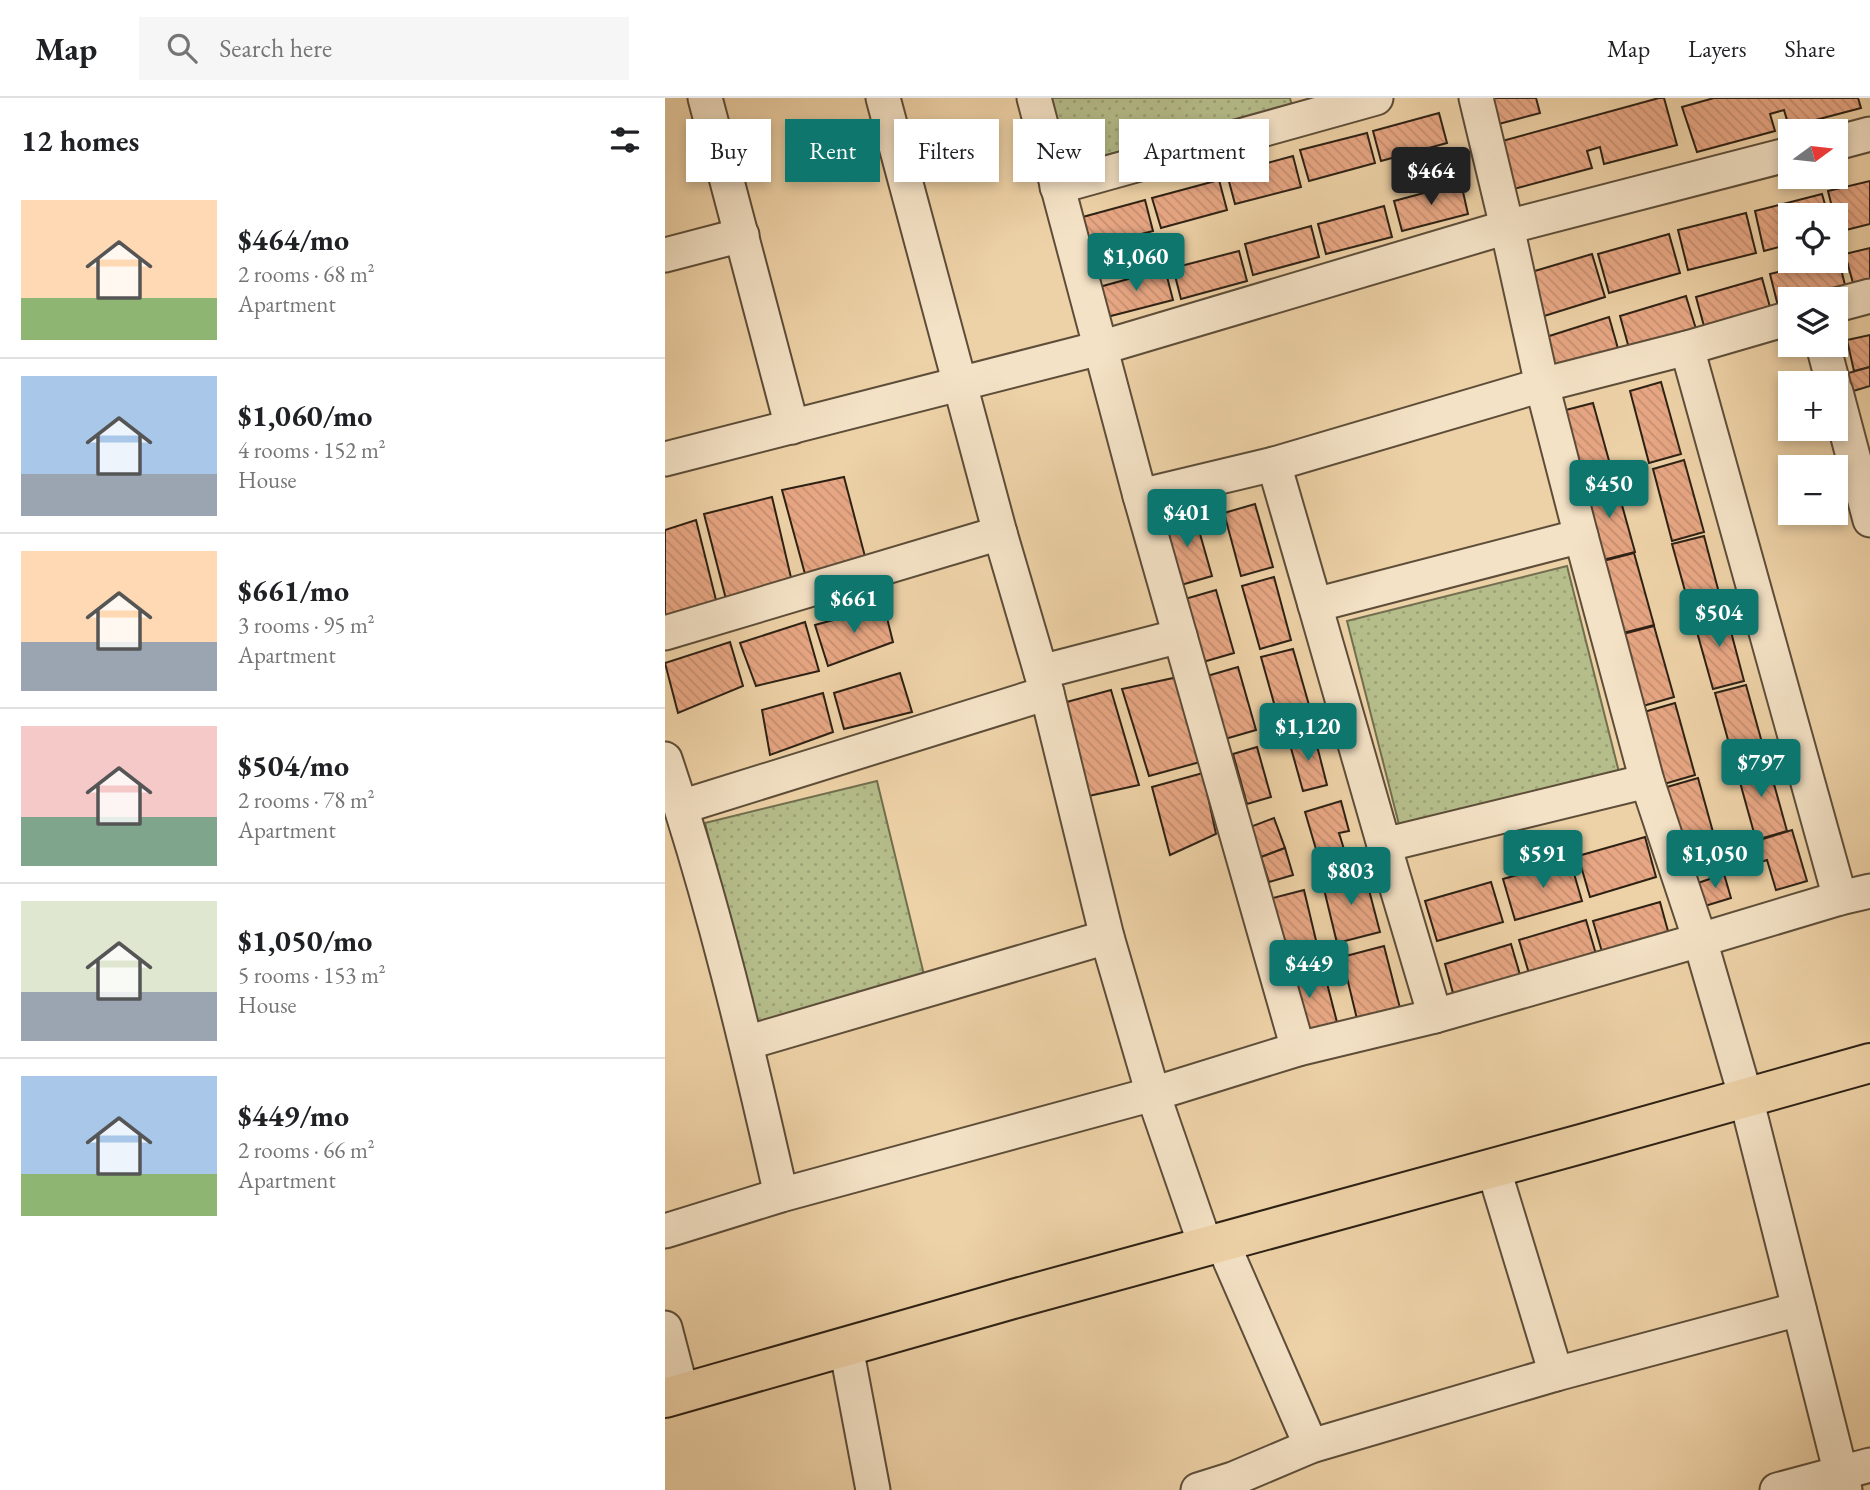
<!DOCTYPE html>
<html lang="en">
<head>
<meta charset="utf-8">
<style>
	body { margin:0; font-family:"EB Garamond",serif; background:#f6f6f6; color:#202124; height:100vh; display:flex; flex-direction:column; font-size:26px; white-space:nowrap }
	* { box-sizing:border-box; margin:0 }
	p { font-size:23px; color:#757577 }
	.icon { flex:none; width:38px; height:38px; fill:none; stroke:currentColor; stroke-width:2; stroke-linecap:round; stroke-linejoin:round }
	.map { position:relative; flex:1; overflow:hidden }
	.drawer { display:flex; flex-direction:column; background:#fff; width:665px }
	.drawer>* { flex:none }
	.top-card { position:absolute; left:21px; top:21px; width:665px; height:63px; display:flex; gap:14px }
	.needle { width:46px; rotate:75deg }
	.fabs { position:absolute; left:1113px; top:21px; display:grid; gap:14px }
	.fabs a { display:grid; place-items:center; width:70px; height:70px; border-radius:0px; background:#fff; box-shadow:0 4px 10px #0003; font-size:35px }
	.price { position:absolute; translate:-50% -60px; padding:0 16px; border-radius:7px; background:#0f766e; color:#fff; font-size:23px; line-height:46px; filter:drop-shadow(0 2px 4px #0008) }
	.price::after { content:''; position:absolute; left:50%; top:42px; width:21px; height:16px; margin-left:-10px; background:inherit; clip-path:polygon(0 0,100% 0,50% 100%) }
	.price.on { background:#222; color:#fff }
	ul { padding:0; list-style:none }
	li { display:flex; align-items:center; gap:21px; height:175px; padding:0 21px }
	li+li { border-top:2px solid #e0e0e0 }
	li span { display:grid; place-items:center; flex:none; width:196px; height:140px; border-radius:0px; color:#555 }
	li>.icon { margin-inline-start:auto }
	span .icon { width:84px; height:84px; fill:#fffc; stroke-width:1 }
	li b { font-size:30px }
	h2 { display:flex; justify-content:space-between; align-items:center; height:84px; padding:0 21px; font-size:30px }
	.chip { padding:0 24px; border-radius:0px; background:#fff; box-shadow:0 4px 10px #0003; font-size:24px; line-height:63px }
	.chip.on { background:#0f766e; color:#fff }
	header { display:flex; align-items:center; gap:42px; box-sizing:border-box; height:98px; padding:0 35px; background:#fff; border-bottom:2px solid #e0e0e0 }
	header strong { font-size:33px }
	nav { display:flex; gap:38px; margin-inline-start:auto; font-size:24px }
	.search { width:490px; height:63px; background:#f6f6f6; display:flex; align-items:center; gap:18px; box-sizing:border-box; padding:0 24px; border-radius:0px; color:#757577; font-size:26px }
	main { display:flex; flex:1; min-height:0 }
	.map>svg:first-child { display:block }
	.grass { fill:url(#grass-dots); stroke:#716f4f; stroke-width:2 }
	.building { fill:url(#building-back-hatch); stroke:#2d2114; stroke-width:2 }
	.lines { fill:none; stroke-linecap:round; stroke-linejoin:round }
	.minor-casing { stroke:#5d4d39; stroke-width:37 }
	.major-casing { stroke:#2d2114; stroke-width:42 }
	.minor { stroke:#f4e2c6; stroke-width:33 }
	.major { stroke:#eed2a7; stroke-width:38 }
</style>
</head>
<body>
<header>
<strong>Map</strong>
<div class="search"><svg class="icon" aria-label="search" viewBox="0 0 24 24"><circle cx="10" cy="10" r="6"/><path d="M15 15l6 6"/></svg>Search here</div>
<nav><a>Map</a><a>Layers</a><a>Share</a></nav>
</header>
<main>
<section class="drawer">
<h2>12 homes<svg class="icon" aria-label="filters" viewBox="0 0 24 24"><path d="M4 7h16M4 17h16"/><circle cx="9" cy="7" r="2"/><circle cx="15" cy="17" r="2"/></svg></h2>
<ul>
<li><span style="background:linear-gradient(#ffd9b3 70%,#8fb573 0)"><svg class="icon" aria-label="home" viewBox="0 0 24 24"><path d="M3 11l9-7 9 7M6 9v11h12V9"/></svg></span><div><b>$464/mo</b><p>2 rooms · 68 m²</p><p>Apartment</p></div></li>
<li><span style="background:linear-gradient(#a9c7e8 70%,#9aa5b1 0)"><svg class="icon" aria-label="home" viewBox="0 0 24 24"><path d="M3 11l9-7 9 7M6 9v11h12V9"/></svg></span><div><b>$1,060/mo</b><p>4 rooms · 152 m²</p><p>House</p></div></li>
<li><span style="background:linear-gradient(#ffd9b3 65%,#9aa5b1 0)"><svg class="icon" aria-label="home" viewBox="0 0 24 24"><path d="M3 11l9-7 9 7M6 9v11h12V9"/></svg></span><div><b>$661/mo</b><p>3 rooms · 95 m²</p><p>Apartment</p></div></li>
<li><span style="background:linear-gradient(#f6c9c9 65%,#7fa58c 0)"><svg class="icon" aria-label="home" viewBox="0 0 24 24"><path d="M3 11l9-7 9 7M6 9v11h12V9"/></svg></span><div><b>$504/mo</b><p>2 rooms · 78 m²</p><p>Apartment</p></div></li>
<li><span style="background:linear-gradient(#dfe7d0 65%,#9aa5b1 0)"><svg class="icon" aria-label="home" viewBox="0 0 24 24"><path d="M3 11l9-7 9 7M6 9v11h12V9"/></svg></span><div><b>$1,050/mo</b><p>5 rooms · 153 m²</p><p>House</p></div></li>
<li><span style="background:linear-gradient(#a9c7e8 70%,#8fb573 0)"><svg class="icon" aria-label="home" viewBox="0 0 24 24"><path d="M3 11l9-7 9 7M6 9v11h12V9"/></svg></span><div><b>$449/mo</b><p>2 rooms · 66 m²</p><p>Apartment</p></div></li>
</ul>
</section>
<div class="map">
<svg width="1205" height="1392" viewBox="0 0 1205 1392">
	<defs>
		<pattern id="grass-dots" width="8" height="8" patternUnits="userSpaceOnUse" patternTransform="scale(1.75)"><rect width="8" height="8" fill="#b5bd8a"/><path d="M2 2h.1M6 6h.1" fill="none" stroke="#9ca276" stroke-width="1.8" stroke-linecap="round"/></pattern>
		<pattern id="building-back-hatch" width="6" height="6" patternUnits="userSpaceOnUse" patternTransform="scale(1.75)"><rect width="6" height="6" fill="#e8a784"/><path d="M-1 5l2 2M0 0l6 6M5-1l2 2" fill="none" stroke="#c78f71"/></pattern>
	</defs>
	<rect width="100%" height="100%" fill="#eed2a7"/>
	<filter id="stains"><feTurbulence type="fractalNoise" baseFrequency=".00286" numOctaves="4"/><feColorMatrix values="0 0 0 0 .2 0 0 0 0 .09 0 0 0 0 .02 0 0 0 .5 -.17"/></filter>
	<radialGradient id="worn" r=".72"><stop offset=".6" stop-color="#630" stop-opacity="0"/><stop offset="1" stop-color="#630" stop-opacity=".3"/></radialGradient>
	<g class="grass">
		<path d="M385,0h240l2,8 -224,59z"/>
		<path d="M902,468l57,226 -219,56 -58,-227z"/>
		<path d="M212,683l49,202 -171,42 -50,-202z"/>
	</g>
	<g class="building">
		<path d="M822,0h49l4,15 -45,12z"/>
		<path d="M994,0h5l13,47 -73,19 -4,-17 -13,4 5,17 -82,22 -15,-47z"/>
		<path d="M1049,0h144l3,10 -72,19 -5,-17 -14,4 5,17 -78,21 -15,-45z"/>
		<path d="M774,15l8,30 -66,18 -8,-30z"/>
		<path d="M702,35l8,30 -66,18 -9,-31z"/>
		<path d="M628,58l8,31 -66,17 -8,-30z"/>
		<path d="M554,82l8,30 -66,18 -9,-30z"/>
		<path d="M1205,83v43l-32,8 -2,-17h-2l-6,-24z"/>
		<path d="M796,85l7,31 -66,17 -8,-30z"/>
		<path d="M1157,96l6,21h-38v29l-26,7 -9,-40z"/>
		<path d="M480,102l8,31 -66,17 -8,-30z"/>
		<path d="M719,108l8,31 -66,17 -8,-30z"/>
		<path d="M1081,115l10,40 -68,17 -10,-40z"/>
		<path d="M646,128l8,31 -66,18 -8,-31z"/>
		<path d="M1004,136l11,39 -71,20 -11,-39z"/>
		<path d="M1205,150v43l-14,3 -11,-40z"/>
		<path d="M574,153l8,30 -66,18 -8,-31z"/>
		<path d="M927,156l13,43 -64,20 -13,-44z"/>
		<path d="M1171,159h2l10,40 -12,2h-46v13l-10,2 -10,-40 52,-13h14z"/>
		<path d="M500,171l8,31 -66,17 -8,-30z"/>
		<path d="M1097,180l11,40 -66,19 -11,-40z"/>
		<path d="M1021,198l13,43 -67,20 -12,-43z"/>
		<path d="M944,219l12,42 -65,20 -13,-41z"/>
		<path d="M1205,237v32l-16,4 -7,-31z"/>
		<path d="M1205,269v19l-20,6 -5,-18z"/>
		<path d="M996,284l20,72 -32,9 -19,-72z"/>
		<path d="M928,305l20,72 -32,8 -19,-72z"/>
		<path d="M1019,362l20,72 -32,9 -19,-72z"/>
		<path d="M179,379l23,87 -59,21 -26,-95z"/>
		<path d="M950,382l20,72 -32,8 -19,-72z"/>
		<path d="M107,399l21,89 -65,21 -24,-93z"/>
		<path d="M590,406l18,63 -32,9 -17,-63z"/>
		<path d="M529,415l18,63 -31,9 -18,-63z"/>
		<path d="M31,422l22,88 -53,17v-95z"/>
		<path d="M1039,438l19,72 -31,8 -20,-72z"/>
		<path d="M969,455l20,72 -31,8 -20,-72z"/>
		<path d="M609,479l17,63 -31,9 -18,-63z"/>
		<path d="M551,492l18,63 -31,9 -18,-63z"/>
		<path d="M219,508l9,36 -65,24 -13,-41z"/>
		<path d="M1060,511l19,72 -31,8 -20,-71z"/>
		<path d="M140,524l14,49 -63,15 -16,-43z"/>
		<path d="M989,528l20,71 -31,9 -20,-72z"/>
		<path d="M65,544l13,44 -65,27 -13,-50z"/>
		<path d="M628,551l18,63 -32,9 -18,-64z"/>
		<path d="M573,569l18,63 -31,9 -18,-63z"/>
		<path d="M235,575l12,39 -68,17 -10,-36z"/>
		<path d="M513,579l22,85 -51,14 -27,-87z"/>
		<path d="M1081,587l20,72 -31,8 -20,-72z"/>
		<path d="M446,592l28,95 -55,12 -21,-94z"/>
		<path d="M158,595l10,39 -63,23 -8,-45z"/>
		<path d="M1010,605l20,72 -31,9 -20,-72z"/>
		<path d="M649,636l13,51 -24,6 -14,-50z"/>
		<path d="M592,649l14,50 -24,7 -14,-50z"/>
		<path d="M1102,661l20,72 -31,9 -20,-72z"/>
		<path d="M538,675l13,61 -46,21 -18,-68z"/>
		<path d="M1033,680l20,72 -32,9 -19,-72z"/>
		<path d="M676,703l8,30 -10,2 8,26 -26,7 -16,-54z"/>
		<path d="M609,720l11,30 -24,9 -11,-30z"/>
		<path d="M1127,732l15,51 -31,9 -9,-30 -32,10 -7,-20z"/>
		<path d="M980,739l11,40 -66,20 -12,-41z"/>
		<path d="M620,750l8,27 -24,7 -8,-25z"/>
		<path d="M905,762l12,41 -67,19 -12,-41z"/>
		<path d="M699,773l16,61 -43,11 -15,-62z"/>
		<path d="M1059,776l7,24 -26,8 -7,-23z"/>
		<path d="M826,784l12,40 -66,19 -12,-40z"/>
		<path d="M639,792l15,63 -42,11 -16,-63z"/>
		<path d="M995,804l11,40 -66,20 -12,-41z"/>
		<path d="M921,822l12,41 -67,19 -12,-40z"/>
		<path d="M846,846l12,41 -67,19 -11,-40z"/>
		<path d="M719,848l16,62 -43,11 -15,-62z"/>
		<path d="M657,866l16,62 -43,10 -15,-62z"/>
	</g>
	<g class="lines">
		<g class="minor-casing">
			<g id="minor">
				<path d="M40,0l87,329"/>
				<path d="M218,0l117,435 47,160 60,244 46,157 53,153"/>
				<path d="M369,0l106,398 158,553"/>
				<path d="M811,0l31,129 35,158 39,151 66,245 53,159 46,158 99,392"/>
				<path d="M1171,45l34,-9"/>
				<path d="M392,89l319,-89"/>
				<path d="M0,157l77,-20"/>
				<path d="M1171,207l34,-9"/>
				<path d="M1158,247l10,38"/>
				<path d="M1022,250l153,550"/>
				<path d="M1171,294l34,128"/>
				<path d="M0,361l435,-111 407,-121 283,-73"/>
				<path d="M609,366l41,141"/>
				<path d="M475,398l134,-32 268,-79 145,-37 103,-30"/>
				<path d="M916,438l-266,69 69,240 263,-64"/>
				<path d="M0,535l335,-100"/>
				<path d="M376,574l139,-36"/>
				<path d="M0,661c48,142 83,290 116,436"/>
				<path d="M16,709l366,-114"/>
				<path d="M719,747l51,171"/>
				<path d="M81,945l361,-106"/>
				<path d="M828,1069l63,207"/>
				<path d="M0,1133l116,-36 372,-101 145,-45 137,-33 265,-76 140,-42 30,-7"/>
				<path d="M557,1144l89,204"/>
				<path d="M0,1230l17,65"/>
				<path d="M181,1249l27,143"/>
				<path d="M533,1392l35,-11 78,-33 245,-72 243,-65"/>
				<path d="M1112,1392l93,-25"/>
			</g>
		</g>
		<g class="major-casing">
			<path id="major" d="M0,1300l348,-99 568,-155 289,-81"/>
		</g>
		<use href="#minor" class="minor"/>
		<use href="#major" class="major"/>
	</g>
	<rect width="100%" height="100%" filter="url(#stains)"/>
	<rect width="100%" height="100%" fill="url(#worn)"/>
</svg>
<div class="fabs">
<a><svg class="needle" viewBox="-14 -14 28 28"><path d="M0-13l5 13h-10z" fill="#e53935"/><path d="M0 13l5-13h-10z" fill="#757577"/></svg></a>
<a><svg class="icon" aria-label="locate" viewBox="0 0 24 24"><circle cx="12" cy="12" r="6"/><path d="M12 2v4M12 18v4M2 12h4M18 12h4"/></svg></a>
<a><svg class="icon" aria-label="layers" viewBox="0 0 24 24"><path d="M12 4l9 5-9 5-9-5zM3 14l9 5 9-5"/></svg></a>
<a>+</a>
<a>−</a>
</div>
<b class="price on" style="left:766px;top:109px">$464</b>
<b class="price" style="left:471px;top:195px">$1,060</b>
<b class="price" style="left:944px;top:422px">$450</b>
<b class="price" style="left:522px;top:451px">$401</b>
<b class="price" style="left:189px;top:537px">$661</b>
<b class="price" style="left:1054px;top:551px">$504</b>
<b class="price" style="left:643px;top:665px">$1,120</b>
<b class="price" style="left:1096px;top:701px">$797</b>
<b class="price" style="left:878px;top:792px">$591</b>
<b class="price" style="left:1050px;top:792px">$1,050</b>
<b class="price" style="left:686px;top:809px">$803</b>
<b class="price" style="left:644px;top:902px">$449</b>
<div class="top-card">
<a class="chip">Buy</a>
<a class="chip on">Rent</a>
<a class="chip">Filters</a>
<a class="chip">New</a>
<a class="chip">Apartment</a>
</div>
</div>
</main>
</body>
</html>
